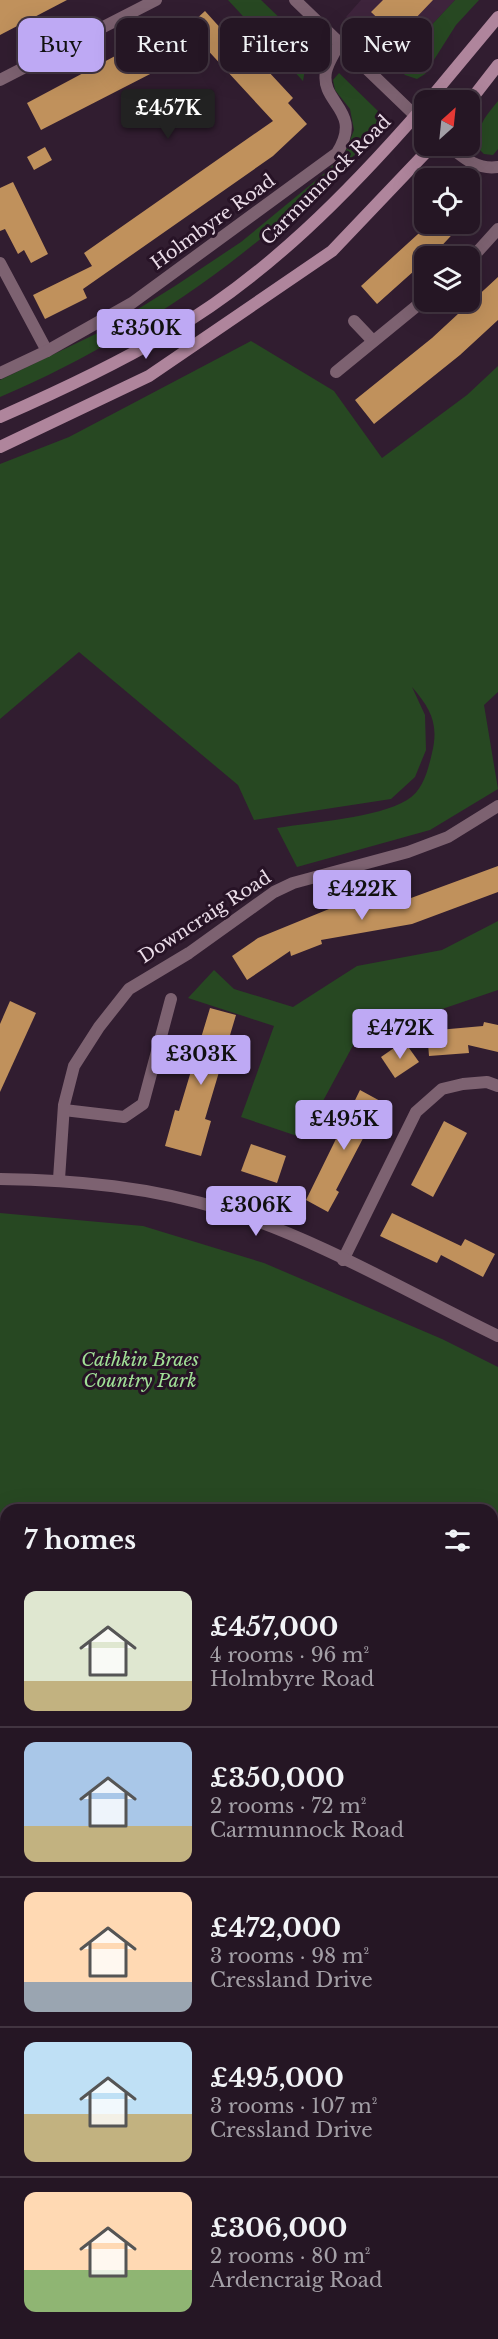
<!DOCTYPE html>
<html lang="en">
<head>
<meta charset="utf-8">
<style>
	body { margin:0; font-family:"Libre Baskerville",serif; background:#312331; color:#f1f3f6; height:100vh; display:flex; flex-direction:column; font-size:22px; white-space:nowrap }
	* { box-sizing:border-box; margin:0 }
	p { font-size:20px; color:#a39fa6 }
	.icon { flex:none; width:33px; height:33px; fill:none; stroke:currentColor; stroke-width:2; stroke-linecap:round; stroke-linejoin:round }
	.map { position:relative; flex:1; overflow:hidden }
	.details { position:absolute; left:0px; top:1504px; width:498px; height:836px; display:flex; flex-direction:column; background:#251624; border-radius:18px 18px 0 0; box-shadow:0 6px 24px #0002,0 0 0 2px #423541 }
	.details>* { flex:none }
	.hud { position:absolute; left:18px; top:18px; width:462px; height:54px; display:flex; gap:12px }
	.needle { width:39px; rotate:27deg }
	.tools { position:absolute; left:414px; top:90px; display:grid; gap:12px }
	.tools a { display:grid; place-items:center; width:66px; height:66px; border-radius:12px; background:#251624; box-shadow:0 6px 24px #0002,0 0 0 2px #423541; font-size:30px }
	.price { position:absolute; translate:-50% -51px; padding:0 14px; border-radius:6px; background:#bea9f4; color:#111; font-size:20px; line-height:39px; filter:drop-shadow(0 2px 3px #0008) }
	.price::after { content:''; position:absolute; left:50%; top:36px; width:18px; height:14px; margin-left:-9px; background:inherit; clip-path:polygon(0 0,100% 0,50% 100%) }
	.price.current { background:#222; color:#fff }
	ul { padding:0; list-style:none }
	li { display:flex; align-items:center; gap:18px; height:150px; padding:0 24px }
	li+li { border-top:2px solid #423541 }
	li span { display:grid; place-items:center; flex:none; width:168px; height:120px; border-radius:12px; color:#555 }
	li>.icon { margin-inline-start:auto }
	span .icon { width:72px; height:72px; fill:#fffc; stroke-width:1 }
	li b { font-size:26px }
	h2 { display:flex; justify-content:space-between; align-items:center; height:72px; padding:0 24px; font-size:26px }
	.pill { padding:0 21px; border-radius:12px; background:#251624; box-shadow:0 6px 24px #0002,0 0 0 2px #423541; font-size:21px; line-height:54px }
	.pill.current { background:#bea9f4; color:#111 }
	.map>svg:first-child { display:block }
	.built { fill:#3e243c }
	.green { fill:#274822; fill-rule:evenodd }
	.building { fill:#c0915c }
	.lines { fill:none; stroke-linecap:round; stroke-linejoin:round }
	.minor { stroke:#7d6271; stroke-width:12 }
	.tertiary { stroke:#7d6271; stroke-width:12 }
	.secondary { stroke:#af859c; stroke-width:12 }
	.labels { text-anchor:middle; dominant-baseline:central; stroke-width:6; stroke-linejoin:round; paint-order:stroke }
	.street-label { font-size:18px; fill:#ebdde9; stroke:#271326 }
	.park-label { font-size:18px; font-style:italic; fill:#a0e096; stroke:#271326 }
</style>
</head>
<body>
<div class="map">
<svg width="498" height="2339" viewBox="0 0 498 2339">
	<rect width="100%" height="100%" fill="#311d30"/>
	<path class="built" d="M361,0h94l-56,60 -10,-1 -43,-42z"/>
	<g class="green">
		<path d="M228,0h33l48,46 -6,35z"/>
		<path d="M455,0h24l-23,25 -31,49 -8,5 -12,-4 -16,-16 10,1z"/>
		<path d="M339,73l40,39 1,11c-18,28 -46,53 -72,75 -90,82 -195,151 -308,199v-17l106,-51 69,-43 66,-44 85,-70 19,-19 9,-23 -4,-21 -15,-19 -2,-10z"/>
		<path d="M498,101v48l-5,6 -9,-1 -7,-7c0,-21 8,-30 21,-46z"/>
		<path d="M251,341l83,50 48,67 85,-63 31,-29v326l-14,13 14,84 -68,41 -133,37 -20,-39c36,-6 100,-10 130,-28 16,-9 21,-30 25,-47 7,-29 -1,-44 -20,-66l13,28 1,35 -11,27 -24,22 -137,21 -16,-35 -159,-133 -79,67v-255l69,-27z"/>
		<path d="M498,921v69l-141,48 -54,100 -62,-21 33,-91 -86,-28 26,-28 20,19 59,18 64,-41 85,-16z"/>
		<path d="M0,1213l143,13 121,37 178,76 56,28v972h-498zM492,1510v824h-486v-824z"/>
	</g>
	<g class="building">
		<path d="M0,0h67l-67,35z"/>
		<path d="M383,0h50l-20,21 6,6 -15,16 -33,-31z"/>
		<path d="M205,11l19,21 4,-4 65,70 -5,5 19,21 -34,32 -190,133 4,9 -42,21 -12,-24 59,-29 -8,-13 189,-132 -71,-77 -7,7 -154,79 -14,-27 135,-72 7,13z"/>
		<path d="M45,147l7,13 -18,10 -7,-13z"/>
		<path d="M13,182l35,72 -17,9 -7,-13 -6,4 -13,-25 -5,2v-43z"/>
		<path d="M429,224h33l-28,30 -10,2v6l-47,42 -16,-18z"/>
		<path d="M498,277v43l-38,35 -86,69 -19,-24 77,-62z"/>
		<path d="M498,866v26l-86,32 -91,16 1,4 -31,12 -1,-5 -43,29 -15,-24 26,-18 71,-29 62,-10 1,6z"/>
		<path d="M10,1001l26,12 -36,79v-68z"/>
		<path d="M210,1008l26,7 -31,104 6,2 -10,35 -36,-10 10,-36 4,1z"/>
		<path d="M484,1022l14,3v27l-30,-7 1,8 -40,3 -2,-25 56,-5z"/>
		<path d="M404,1041l15,21 -24,16 -14,-21z"/>
		<path d="M360,1090l22,12 -46,88 3,2 -11,20 -22,-12z"/>
		<path d="M444,1121l23,12 -34,64 -22,-12z"/>
		<path d="M251,1144l35,12 -9,27 -36,-12z"/>
		<path d="M392,1213l69,33 4,-7 30,15 -12,23 -42,-22 -4,8 -57,-27z"/>
	</g>
	<g class="lines">
		<g class="minor">
			<path d="M0,80l156,-80"/>
			<path d="M449,146c15,12 28,24 49,21"/>
			<path d="M470,260l28,-31"/>
			<path d="M0,263l47,88"/>
			<path d="M354,321l19,20"/>
			<path d="M336,372l88,-72"/>
			<path d="M0,373l47,-22 85,-48 205,-150c27,-43 -17,-49 -11,-81 2,-10 10,-21 14,-30"/>
			<path d="M64,1110l60,7 19,-13 28,-105"/>
			<path d="M59,1179l5,-74 10,-39 25,-39 30,-38 60,-36 85,-61 19,-9 115,-31 40,-15 50,-31"/>
			<path d="M343,1260l73,-148 26,-23 21,-5 24,-2 11,4"/>
		</g>
		<g class="tertiary">
			<path d="M295,0l129,124"/>
			<path d="M0,1179c77,1 151,8 225,31 95,30 184,83 273,126"/>
		</g>
		<g class="secondary">
			<path d="M429,100l69,-83"/>
			<path d="M470,101l28,-36"/>
			<path d="M0,417c57,-25 113,-51 167,-83 100,-58 182,-142 257,-228"/>
			<path d="M0,447l149,-71 183,-125 100,-105"/>
		</g>
	</g>
	<g class="labels">
		<g class="street-label">
			<text transform="translate(326 180) rotate(-45)">Carmunnock Road</text>
			<text transform="translate(213 222) rotate(-36)">Holmbyre Road</text>
			<text transform="translate(205 917) rotate(-33)">Downcraig Road</text>
		</g>
		<g class="park-label">
			<text x="140" y="1360">Cathkin Braes<tspan x="140" dy="21">Country Park</tspan></text>
		</g>
	</g>
</svg>
<div class="tools">
<a><svg class="needle" viewBox="-14 -14 28 28"><path d="M0-13l5 13h-10z" fill="#e53935"/><path d="M0 13l5-13h-10z" fill="#a39fa6"/></svg></a>
<a><svg class="icon" aria-label="locate" viewBox="0 0 24 24"><circle cx="12" cy="12" r="6"/><path d="M12 2v4M12 18v4M2 12h4M18 12h4"/></svg></a>
<a><svg class="icon" aria-label="layers" viewBox="0 0 24 24"><path d="M12 4l9 5-9 5-9-5zM3 14l9 5 9-5"/></svg></a>
</div>
<b class="price current" style="left:168px;top:140px">£457K</b>
<b class="price" style="left:146px;top:360px">£350K</b>
<b class="price" style="left:362px;top:921px">£422K</b>
<b class="price" style="left:400px;top:1060px">£472K</b>
<b class="price" style="left:201px;top:1086px">£303K</b>
<b class="price" style="left:344px;top:1151px">£495K</b>
<b class="price" style="left:256px;top:1237px">£306K</b>
<div class="hud">
<a class="pill current">Buy</a>
<a class="pill">Rent</a>
<a class="pill">Filters</a>
<a class="pill">New</a>
</div>
<section class="details">
<h2>7 homes<svg class="icon" aria-label="filters" viewBox="0 0 24 24"><path d="M4 7h16M4 17h16"/><circle cx="9" cy="7" r="2"/><circle cx="15" cy="17" r="2"/></svg></h2>
<ul>
<li><span style="background:linear-gradient(#dfe7d0 75%,#c2b280 0)"><svg class="icon" aria-label="home" viewBox="0 0 24 24"><path d="M3 11l9-7 9 7M6 9v11h12V9"/></svg></span><div><b>£457,000</b><p>4 rooms · 96 m²</p><p>Holmbyre Road</p></div></li>
<li><span style="background:linear-gradient(#a9c7e8 70%,#c2b280 0)"><svg class="icon" aria-label="home" viewBox="0 0 24 24"><path d="M3 11l9-7 9 7M6 9v11h12V9"/></svg></span><div><b>£350,000</b><p>2 rooms · 72 m²</p><p>Carmunnock Road</p></div></li>
<li><span style="background:linear-gradient(#ffd9b3 75%,#9aa5b1 0)"><svg class="icon" aria-label="home" viewBox="0 0 24 24"><path d="M3 11l9-7 9 7M6 9v11h12V9"/></svg></span><div><b>£472,000</b><p>3 rooms · 98 m²</p><p>Cressland Drive</p></div></li>
<li><span style="background:linear-gradient(#bfe0f5 60%,#c2b280 0)"><svg class="icon" aria-label="home" viewBox="0 0 24 24"><path d="M3 11l9-7 9 7M6 9v11h12V9"/></svg></span><div><b>£495,000</b><p>3 rooms · 107 m²</p><p>Cressland Drive</p></div></li>
<li><span style="background:linear-gradient(#ffd9b3 65%,#8fb573 0)"><svg class="icon" aria-label="home" viewBox="0 0 24 24"><path d="M3 11l9-7 9 7M6 9v11h12V9"/></svg></span><div><b>£306,000</b><p>2 rooms · 80 m²</p><p>Ardencraig Road</p></div></li>
</ul>
</section>
</div>
</body>
</html>
